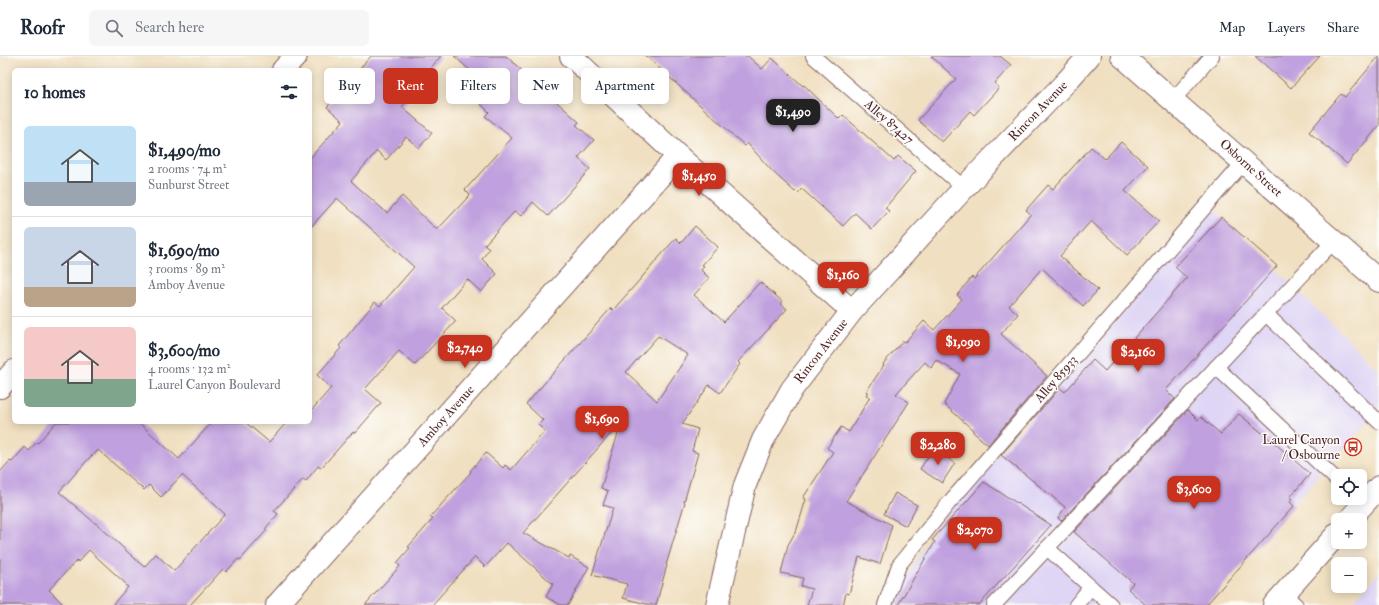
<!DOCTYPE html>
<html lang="en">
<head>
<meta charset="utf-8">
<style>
	body { margin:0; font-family:"IM FELL Double Pica",serif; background:#f6f6f7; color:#1f2937; height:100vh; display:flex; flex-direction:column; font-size:15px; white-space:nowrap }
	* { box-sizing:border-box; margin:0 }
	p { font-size:13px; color:#747a83 }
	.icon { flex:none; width:22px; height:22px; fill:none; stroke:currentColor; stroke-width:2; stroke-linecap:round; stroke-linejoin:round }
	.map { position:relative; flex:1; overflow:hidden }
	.panel { position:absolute; left:12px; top:12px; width:300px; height:356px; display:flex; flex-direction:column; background:#fff; border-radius:6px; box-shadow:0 2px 10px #0003 }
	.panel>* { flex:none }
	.guide { position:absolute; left:324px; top:12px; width:380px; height:36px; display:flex; gap:8px }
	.controls { position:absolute; left:1331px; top:413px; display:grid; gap:8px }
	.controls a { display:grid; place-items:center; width:36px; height:36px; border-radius:6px; background:#fff; box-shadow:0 2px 10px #0003; font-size:20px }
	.price { position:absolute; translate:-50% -34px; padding:0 9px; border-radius:8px; background:#c8321e; color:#fff; font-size:13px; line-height:26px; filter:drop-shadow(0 1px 2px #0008) }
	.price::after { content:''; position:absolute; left:50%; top:24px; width:12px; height:9px; margin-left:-6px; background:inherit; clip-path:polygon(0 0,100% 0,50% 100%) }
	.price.selected { background:#222; color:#fff }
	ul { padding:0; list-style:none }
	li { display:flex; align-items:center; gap:12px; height:100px; padding:0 12px }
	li+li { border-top:1px solid #e0e1e3 }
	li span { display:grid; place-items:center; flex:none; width:112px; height:80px; border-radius:6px; color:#555 }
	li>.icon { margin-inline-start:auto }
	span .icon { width:48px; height:48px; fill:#fffc; stroke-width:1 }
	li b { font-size:17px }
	h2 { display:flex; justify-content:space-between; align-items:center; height:48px; padding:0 12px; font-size:17px }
	.tag { padding:0 14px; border-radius:6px; background:#fff; box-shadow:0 2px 10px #0003; font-size:14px; line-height:36px }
	.tag.selected { background:#c8321e; color:#fff }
	header { display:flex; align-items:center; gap:24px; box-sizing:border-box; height:56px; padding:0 20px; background:#fff; border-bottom:1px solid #e0e1e3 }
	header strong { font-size:19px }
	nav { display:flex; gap:22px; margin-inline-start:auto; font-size:14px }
	.search { width:280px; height:36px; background:#f6f6f7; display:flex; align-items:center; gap:10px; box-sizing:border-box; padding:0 14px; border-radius:6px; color:#747a83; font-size:15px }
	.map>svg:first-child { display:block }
	.built { fill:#dfd5f5 }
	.building { fill:#c0a0de; fill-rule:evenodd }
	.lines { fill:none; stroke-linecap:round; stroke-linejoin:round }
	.lane-casing { stroke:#84625f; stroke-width:16 }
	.street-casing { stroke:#84625f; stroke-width:24 }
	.primary-casing { stroke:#84625f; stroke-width:24 }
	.lane { stroke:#fff; stroke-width:14 }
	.street { stroke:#fff; stroke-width:22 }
	.primary { stroke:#fff; stroke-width:22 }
	.labels { text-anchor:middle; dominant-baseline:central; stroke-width:3; stroke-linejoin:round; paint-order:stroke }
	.street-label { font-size:13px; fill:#4a1f2b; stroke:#fdfcf7 }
	.poi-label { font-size:13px; fill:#4a1f2b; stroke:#fdfcf7; text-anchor:end }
</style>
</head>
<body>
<header>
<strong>Roofr</strong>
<div class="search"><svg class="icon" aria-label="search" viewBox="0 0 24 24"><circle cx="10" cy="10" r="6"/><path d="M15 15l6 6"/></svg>Search here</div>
<nav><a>Map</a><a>Layers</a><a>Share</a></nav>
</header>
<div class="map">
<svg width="1379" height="549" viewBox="0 0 1379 549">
	<rect width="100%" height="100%" fill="#fdfcf7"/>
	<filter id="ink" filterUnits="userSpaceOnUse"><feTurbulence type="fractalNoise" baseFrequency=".025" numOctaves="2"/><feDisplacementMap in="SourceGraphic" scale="8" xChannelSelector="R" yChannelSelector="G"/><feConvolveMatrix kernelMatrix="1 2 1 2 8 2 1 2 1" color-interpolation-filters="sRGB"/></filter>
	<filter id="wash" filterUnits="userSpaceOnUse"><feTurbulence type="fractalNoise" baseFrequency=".012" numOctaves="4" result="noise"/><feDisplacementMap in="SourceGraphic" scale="16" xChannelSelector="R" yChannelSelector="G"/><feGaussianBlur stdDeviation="0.9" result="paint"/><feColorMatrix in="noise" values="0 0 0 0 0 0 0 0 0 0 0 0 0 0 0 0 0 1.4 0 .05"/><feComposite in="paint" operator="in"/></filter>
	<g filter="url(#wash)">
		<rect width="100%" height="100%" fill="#f0dfc0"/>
		<g class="built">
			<path d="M1214,153l165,161v39l-176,196h-310l3,-9 41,-71z"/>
			<path d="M1379,517v32h-29z"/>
		</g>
		<g id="blocks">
			<g class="building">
				<path d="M371,0h70l-20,23 2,2 -21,26 30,26 -13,15 -13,-11 -20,23 -9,-9 -26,30 36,32 15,-17 35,34 33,-35 -5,-5 47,-52 -27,-22 4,-4 -9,-9 12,-13 -38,-34h52l73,66 -3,3 18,15 -16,18 12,11 -42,47 -15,-14 -12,14 -6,-5 -31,34 5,4 -7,10 15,15 -16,18 -14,-13 -25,29 14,13 -41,44 -16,-14 -34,38 16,14 -26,30 -2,-1 -32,36 -3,-2 -12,15 -3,-2 -29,32 4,3 -13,15 2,1 -27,30 -2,-1 -12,13 -3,-3 -33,36h-78l16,-18 -3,-2 1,-1 -37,-34 -11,12 -1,-2 -28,30 15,15h-64v-133l10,-11 2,1 13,-15 4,4 8,-9 1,1 18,-21h82l41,37 33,-37h33l24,20 18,-20h23v-10l21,-24 -14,-13 24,-27 -2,-2 36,-44 5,4 34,-39 -77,-69 -27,30v-70l33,-37 -16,-14zM98,394l46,40 5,-5 12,12 21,-22 43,39 -51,57 -18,-17 -12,13 -48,-44v1l-37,-32 33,-37 1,1z"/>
				<path d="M646,0h102l14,13 10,-11 31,28 1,-1 35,34 4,-4 51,46 4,-5 18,15 -31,37 4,3 -17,18 -17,-16 -12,13 -41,-37 -4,4 -2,-2 -1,1 -22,-20 -26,-29 -2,3z"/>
				<path d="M931,0h69l11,9 -16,18 4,5 -25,27 -4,-4 -28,31 -24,-22 38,-41z"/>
				<path d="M1255,0h65l-29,32z"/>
				<path d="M1379,0v70l-32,38 -38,-32 32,-38 4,3z"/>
				<path d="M1121,86l27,24 -23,25 34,30 -32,34 -36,-34 -31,35 38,34 -15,16 -41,-38 -33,38 9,8 -17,20 46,42 -59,69 -15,-13v-2l-29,-26 16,-30 -24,-14 -5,8 -6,-6 -29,32 13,8 -63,99 46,24 -12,39 -21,-7 -10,37 -3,-1 -3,12h-36l5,-16 -11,-3 2,-8 -22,-5 7,-28 9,-16 9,-30 -3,-1 30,-46 -6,-4 14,-21 8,5 21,-35 -4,-2 2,-3h-2l18,-27 -1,-1 20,-23 2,1 19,-21 10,9 28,-31 -5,-4 15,-18 2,2 57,-65 -5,-4 22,-25 5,4 38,-42 14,12z"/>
				<path d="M1221,161l56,49 -111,124 9,9 -114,122 -3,-3 7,-11 -64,-52 59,-67 5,4 28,-32 12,11 82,-93 -12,-11z"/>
				<path d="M695,170l23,21 -16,18 2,1 -3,4 8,8 -15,17 30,27 36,-40 23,20 -2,2 6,5 -49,53 2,2 -20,29 -11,-8 -27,39 16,5 -6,22 6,2 -14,49h1l-19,63h1l-11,40h-6l-27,-7 4,-14 -35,-9 21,-67 -10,-3 5,-14 -7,-3 21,-67 -99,112 46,25 1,-2 19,11 -21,38h-7l-15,-8 7,-13 -46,-41 -22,24 -10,-10 -43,48h-67l35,-39 -3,-3 13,-15 -2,-1 25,-28 -3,-2 41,-45 -1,-1 16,-18 17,15 2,-3 6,5 34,-39 -7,-6 5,-5 -17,-16 85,-96 2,2 23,-26 40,-46 5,5zM658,280l30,19 -31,46 -31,-29z"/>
				<path d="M1188,354l10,10 3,-3 20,17 18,-20 38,31 33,29 -20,23 2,2 -2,3 4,4 -88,99h-60l-18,-16 5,-6 -59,-51z"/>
				<path d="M933,393l22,14 -13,20 -22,-14z"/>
				<path d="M984,426l67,43 -72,80h-81l37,-63 -3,-2z"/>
				<path d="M895,437l22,12 -11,21 -22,-12z"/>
			</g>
		</g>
	</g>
	<g filter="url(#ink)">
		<use href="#blocks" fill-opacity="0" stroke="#84625f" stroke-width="1"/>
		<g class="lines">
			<g class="lane-casing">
				<g id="lane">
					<path d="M813,0l151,132"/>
					<path d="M1173,44l39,-44"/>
					<path d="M1266,258l113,108"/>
					<path d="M1216,311l122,114"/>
					<path d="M1047,492l64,57"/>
					<path d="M1283,538l13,11"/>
					<path d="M885,549l14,-40 49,-61 296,-342"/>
					<path d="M994,549l340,-364"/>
					<path d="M1076,549l15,-18"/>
				</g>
			</g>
			<g class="street-casing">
				<g id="street">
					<path d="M571,0l107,100 174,155"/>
					<path d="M283,14l13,-14"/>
					<path d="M0,331l14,-16"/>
					<path d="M277,549l401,-449"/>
					<path d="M717,549l28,-120 18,-45 29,-51 60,-78 112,-123 103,-107 22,-25"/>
				</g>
			</g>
			<g class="primary-casing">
				<g id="primary">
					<path d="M1122,0l257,225"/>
					<path d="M1349,464l30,-33"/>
					<path d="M1274,549l64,-72"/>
				</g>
			</g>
			<use href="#lane" class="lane"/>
			<use href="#street" class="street"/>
			<use href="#primary" class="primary"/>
		</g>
	</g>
	<defs>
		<g id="bus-ring" transform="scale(0.9)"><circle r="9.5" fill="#fdfcf7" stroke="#c8321e" stroke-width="1.5"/><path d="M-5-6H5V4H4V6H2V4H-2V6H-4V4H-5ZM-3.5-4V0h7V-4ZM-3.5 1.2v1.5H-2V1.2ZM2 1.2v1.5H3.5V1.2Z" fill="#c8321e"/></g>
	</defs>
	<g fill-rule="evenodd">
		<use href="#bus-ring" x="1353" y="391"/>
	</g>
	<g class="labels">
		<g class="street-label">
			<text transform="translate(1038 55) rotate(-46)">Rincon Avenue</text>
			<text transform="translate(889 66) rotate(41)">Alley 87427</text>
			<text transform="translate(1251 112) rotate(42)">Osborne Street</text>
			<text transform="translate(821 295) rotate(-52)">Rincon Avenue</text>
			<text transform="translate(1056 323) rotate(-49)">Alley 85933</text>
			<text transform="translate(446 360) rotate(-48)">Amboy Avenue</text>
		</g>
		<g class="poi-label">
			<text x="1340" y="384">Laurel Canyon<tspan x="1340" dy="15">/ Osbourne</tspan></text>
		</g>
	</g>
</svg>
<div class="controls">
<a><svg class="icon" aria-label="locate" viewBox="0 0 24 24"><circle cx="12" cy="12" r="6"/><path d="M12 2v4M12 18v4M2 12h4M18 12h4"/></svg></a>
<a>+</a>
<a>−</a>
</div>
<b class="price selected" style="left:793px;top:77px">$1,490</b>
<b class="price" style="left:699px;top:141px">$1,450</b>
<b class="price" style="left:843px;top:240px">$1,160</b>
<b class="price" style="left:963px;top:307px">$1,090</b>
<b class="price" style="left:465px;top:313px">$2,740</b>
<b class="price" style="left:1138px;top:317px">$2,160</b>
<b class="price" style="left:602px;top:384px">$1,690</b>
<b class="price" style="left:938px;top:410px">$2,280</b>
<b class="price" style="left:1194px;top:454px">$3,600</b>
<b class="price" style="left:975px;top:495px">$2,070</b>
<div class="guide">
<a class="tag">Buy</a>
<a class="tag selected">Rent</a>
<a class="tag">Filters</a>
<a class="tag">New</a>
<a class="tag">Apartment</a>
</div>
<section class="panel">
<h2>10 homes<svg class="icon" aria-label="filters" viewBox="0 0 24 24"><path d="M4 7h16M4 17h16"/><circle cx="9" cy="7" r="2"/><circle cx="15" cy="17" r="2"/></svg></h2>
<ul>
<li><span style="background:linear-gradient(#bfe0f5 70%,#9aa5b1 0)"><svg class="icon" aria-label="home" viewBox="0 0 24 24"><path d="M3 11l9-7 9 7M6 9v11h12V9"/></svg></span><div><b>$1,490/mo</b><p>2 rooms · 74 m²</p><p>Sunburst Street</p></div></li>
<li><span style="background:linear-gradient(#c9d6e8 75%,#b9a48a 0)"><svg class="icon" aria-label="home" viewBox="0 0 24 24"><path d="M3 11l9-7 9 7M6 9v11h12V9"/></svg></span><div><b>$1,690/mo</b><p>3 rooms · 89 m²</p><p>Amboy Avenue</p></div></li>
<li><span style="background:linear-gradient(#f6c9c9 65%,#7fa58c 0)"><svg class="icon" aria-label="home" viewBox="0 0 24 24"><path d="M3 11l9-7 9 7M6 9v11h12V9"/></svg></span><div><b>$3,600/mo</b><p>4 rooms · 132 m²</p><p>Laurel Canyon Boulevard</p></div></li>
</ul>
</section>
</div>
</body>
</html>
